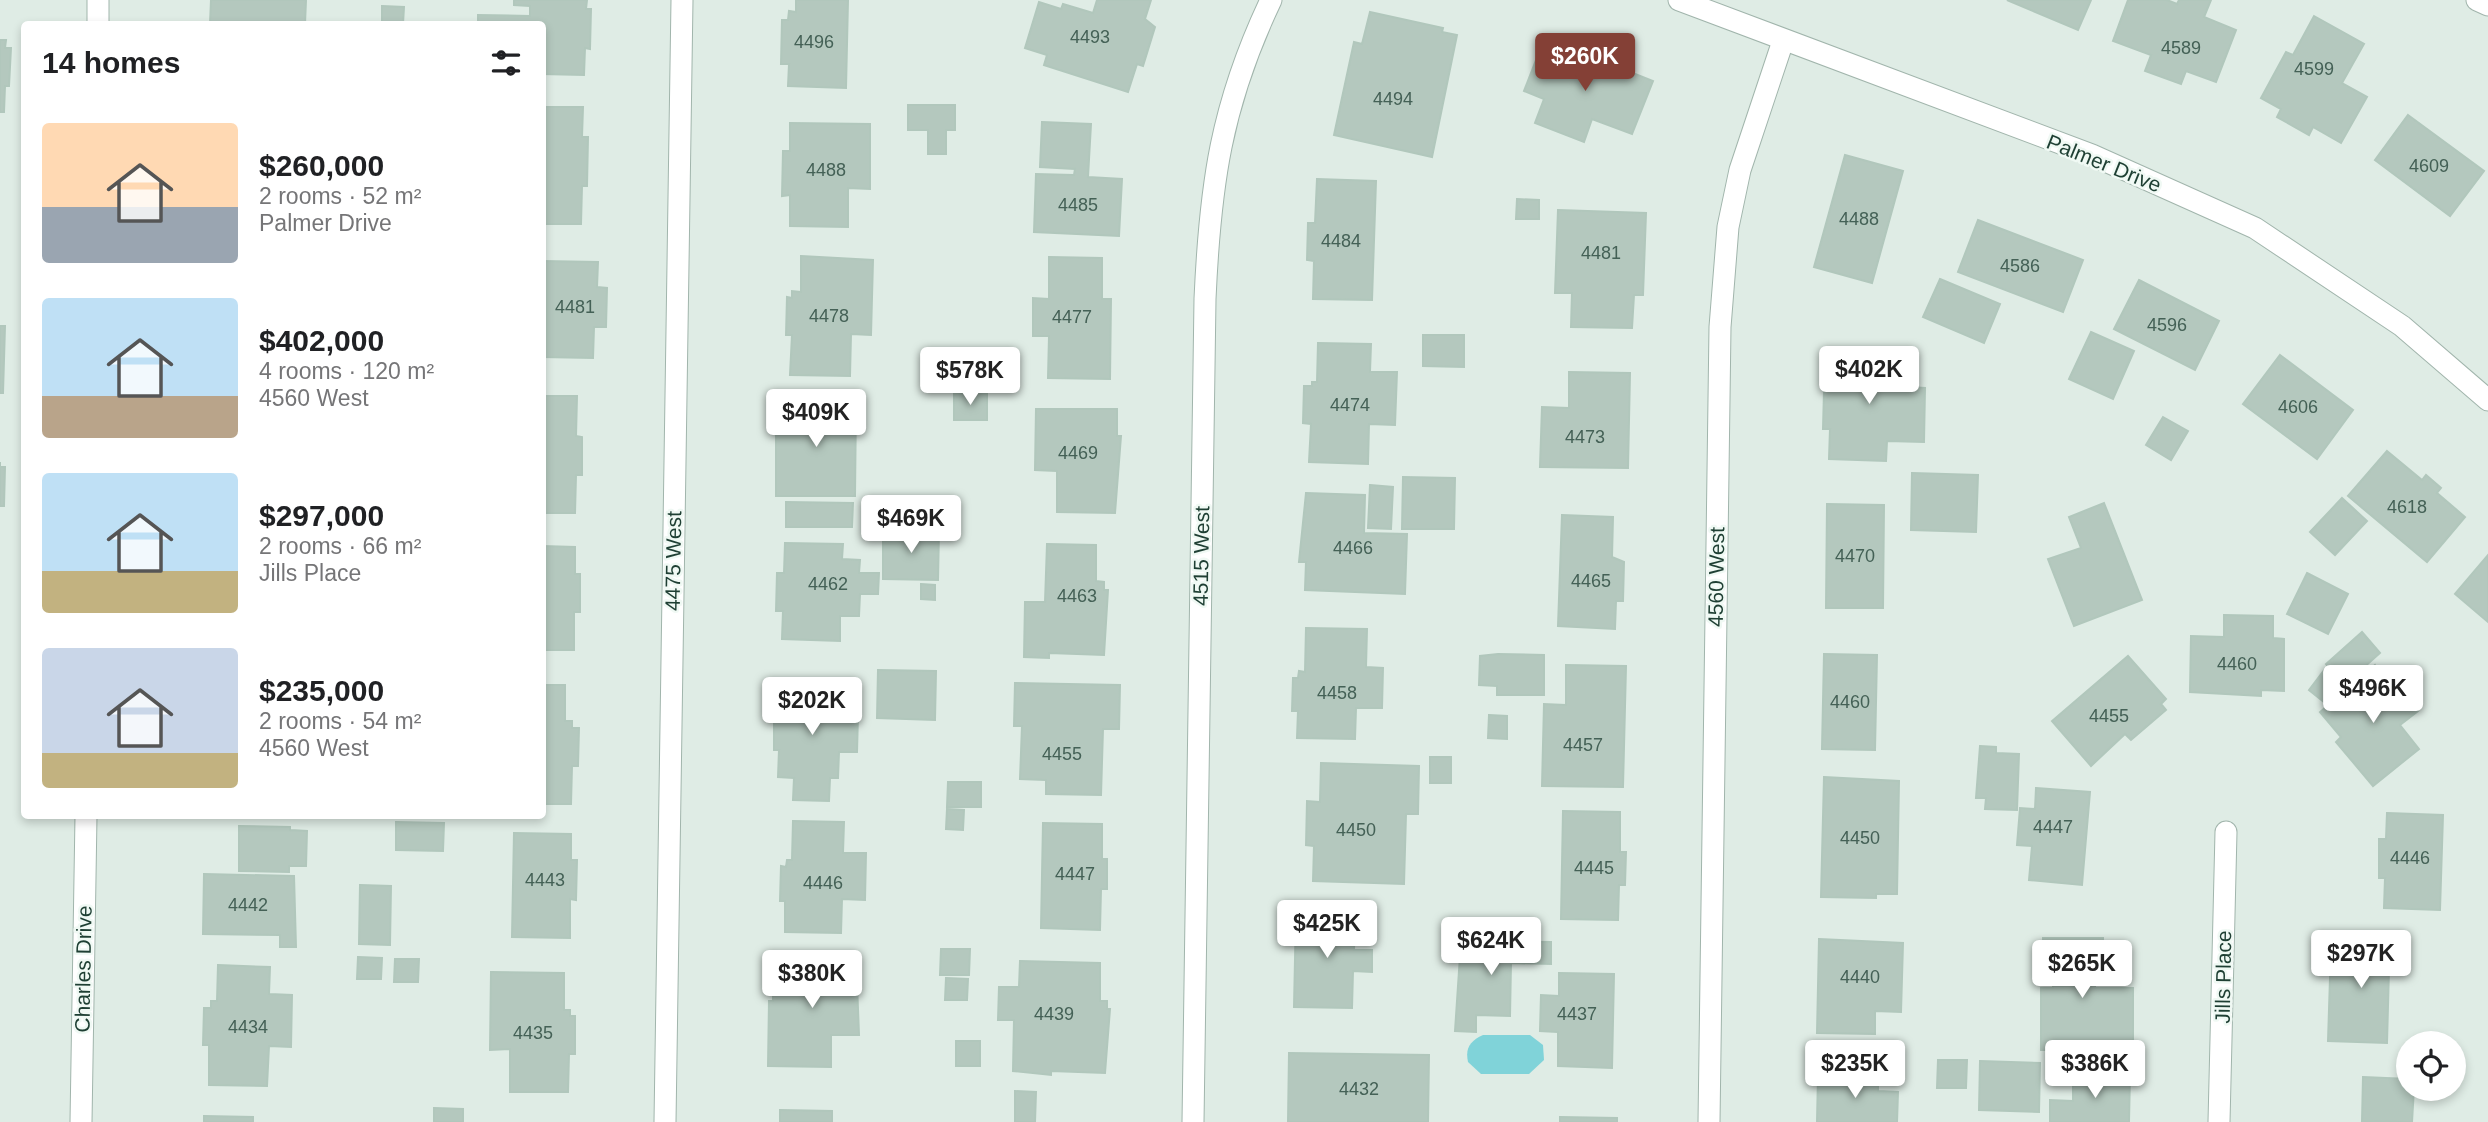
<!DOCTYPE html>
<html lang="en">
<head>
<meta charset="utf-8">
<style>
	body { margin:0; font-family:Arial,sans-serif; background:#f2f2f2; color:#202124; height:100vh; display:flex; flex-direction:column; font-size:26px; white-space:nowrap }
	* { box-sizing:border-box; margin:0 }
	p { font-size:23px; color:#757577 }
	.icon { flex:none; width:38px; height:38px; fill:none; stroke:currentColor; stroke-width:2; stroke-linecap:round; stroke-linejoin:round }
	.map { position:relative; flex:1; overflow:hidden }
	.drawer { position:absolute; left:21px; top:21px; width:525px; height:798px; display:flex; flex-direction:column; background:#fff; border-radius:7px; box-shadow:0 4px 10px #0003 }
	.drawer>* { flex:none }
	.buttons { position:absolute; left:2396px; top:1031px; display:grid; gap:14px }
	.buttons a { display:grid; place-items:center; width:70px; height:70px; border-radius:50%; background:#fff; box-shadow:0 4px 10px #0003; font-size:35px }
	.price { position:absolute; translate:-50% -60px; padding:0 16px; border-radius:7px; background:#fff; color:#222; font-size:23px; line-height:46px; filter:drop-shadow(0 2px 4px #0008) }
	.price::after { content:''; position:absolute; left:50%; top:42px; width:21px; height:16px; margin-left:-10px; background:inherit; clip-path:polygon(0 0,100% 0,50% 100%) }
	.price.selected { background:#844036; color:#fff }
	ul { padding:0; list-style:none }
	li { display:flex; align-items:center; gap:21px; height:175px; padding:0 21px }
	li span { display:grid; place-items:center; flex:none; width:196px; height:140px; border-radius:7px; color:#555 }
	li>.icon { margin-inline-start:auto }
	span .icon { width:84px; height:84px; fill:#fffc; stroke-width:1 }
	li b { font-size:30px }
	h2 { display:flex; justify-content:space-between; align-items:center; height:84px; padding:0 21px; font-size:30px }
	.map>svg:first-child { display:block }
	.water { fill:#80d3d9 }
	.building { fill:#b4c8be; stroke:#b1c7bc; stroke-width:2 }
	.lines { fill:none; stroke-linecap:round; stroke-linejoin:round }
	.minor-casing { stroke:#a1b5ac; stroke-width:23 }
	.minor { stroke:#fff; stroke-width:21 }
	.labels { text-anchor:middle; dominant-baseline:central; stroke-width:5; stroke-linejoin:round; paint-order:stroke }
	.number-label { font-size:18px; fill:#446156 }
	.street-label { font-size:21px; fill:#1e3f33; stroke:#f0f9f4 }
</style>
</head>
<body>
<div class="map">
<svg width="2488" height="1122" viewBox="0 0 2488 1122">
	<rect width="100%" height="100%" fill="#dfece5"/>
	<path class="water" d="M1483,1035h47l13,10 1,15 -15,14h-48l-13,-12c-3,-14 2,-21 15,-27z"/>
	<g class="building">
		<path d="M211,0h95l-1,24h-95z"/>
		<path d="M514,0h73l-1,9h5l-1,40 -5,-1 -1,27 -42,-1v-50h-64v-9l52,1v-10l-16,-1z"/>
		<path d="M796,0h52l-2,88 -58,-2 1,-22h-8l1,-44h6l1,-9 7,1z"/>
		<path d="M1097,0h54l-6,19 10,8 -12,39 -6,-2 -9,28 -84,-27 3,-10 -22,-7 14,-46 22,7 2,-5 30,9z"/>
		<path d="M2007,0h84l-13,30z"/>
		<path d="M2128,0h39l10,4 2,-4h32l-7,17 32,13 -20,52 -30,-11 -5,13 -36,-13 6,-16 -38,-14z"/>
		<path d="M382,6l22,1 -1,17h-21z"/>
		<path d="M1370,12l73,16 -1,4 15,3 -25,122 -98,-22 20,-93 8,2z"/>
		<path d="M2314,16l50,28 -22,39 25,14 -26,46 -28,-16 -4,8 -32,-18 4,-8 -20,-11 25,-46 7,3z"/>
		<path d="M0,40h6l-1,8h6l-2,38h-4l-1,26h-4z"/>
		<path d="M1543,42l35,13 2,-3 73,29 -21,53 -40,-15 -8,23 -49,-19 9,-24 -20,-8z"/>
		<path d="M908,105h47v25h-9v24h-18v-24h-20z"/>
		<path d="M542,107h41l-1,30h6l-1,49h-5l-1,38h-39z"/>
		<path d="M2408,115l76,56 -34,45 -75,-56z"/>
		<path d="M1042,122l49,2 -3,53 34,2 -3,57 -85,-4 2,-58 38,1 1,-6 -35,-2z"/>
		<path d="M790,123l80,1v65l-22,-1v39l-58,-1v-31l-8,1 1,-45h7z"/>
		<path d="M1845,155l58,16 -31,112 -58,-16z"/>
		<path d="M1317,179l59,2 -4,119 -59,-1 1,-38 -7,-1 1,-37h7z"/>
		<path d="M1517,199l22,1v19h-23z"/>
		<path d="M1558,210l88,3 -3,82h-9l-2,33 -61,-1 1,-34h-17z"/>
		<path d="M1978,220l105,40 -20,52 -105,-40z"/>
		<path d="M801,256l72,4 -2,75 -20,-1 -1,42 -60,-1 2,-40h-6l1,-38 5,1v-7l9,1z"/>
		<path d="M1049,257l53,1v41h9l-1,80 -62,-1 1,-42h-16v-38l16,1z"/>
		<path d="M542,261l56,1 -1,25 10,1 -1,39h-12l-1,31 -51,-1z"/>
		<path d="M1940,279l60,25 -16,39 -61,-26z"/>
		<path d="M2139,280l80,41 -24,49 -81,-41z"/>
		<path d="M0,326h5l-2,67h-3z"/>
		<path d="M2091,332l43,19 -21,48 -44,-20z"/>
		<path d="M1423,335h41v32l-41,-1z"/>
		<path d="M1318,343l53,1 -1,28h27l-2,53 -26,-1 -1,40 -59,-2 2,-38 -8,-1 1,-37h8v-4h5z"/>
		<path d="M1832,347l57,1v38l36,2 -1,54 -37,-1 -1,20 -57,-2 1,-30h-7l1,-38h7z"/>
		<path d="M2280,355l73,55 -36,49 -74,-55z"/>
		<path d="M1569,372l61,1 -2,95 -88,-1 2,-60 27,1z"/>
		<path d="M954,393l33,1v26h-33z"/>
		<path d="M542,396h35l-1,40 6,1v38h-6l-1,38h-33z"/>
		<path d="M776,403h80l-1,93h-79z"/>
		<path d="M1036,409h81v27h4l-6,77 -58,-1v-41l-22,-1z"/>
		<path d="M2163,417l25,14 -17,29 -25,-15z"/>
		<path d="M2387,451l35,29 4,-5 15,13 -4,5 28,24 -38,45 -79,-66z"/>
		<path d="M0,462v5h5l-1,39h-4z"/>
		<path d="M1912,473l66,2 -2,57 -65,-2z"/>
		<path d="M1403,477l52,1 -1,51h-52z"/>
		<path d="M1370,485l23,2 -2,42 -23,-1z"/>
		<path d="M1306,493l59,2 -1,38 43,1 -2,60 -100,-4 1,-28h-7z"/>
		<path d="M2342,498l25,23 -32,34 -25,-23z"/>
		<path d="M786,502l67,1 -1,24h-66z"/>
		<path d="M2104,503l38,97 -68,26 -26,-67 33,-11 -12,-31z"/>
		<path d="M1827,504l57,1 -1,103h-57z"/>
		<path d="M1562,515l51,2 -1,40 12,5 -1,39h-7l-1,28 -57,-3z"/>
		<path d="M883,530h56l-1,50 -55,-1z"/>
		<path d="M785,543l58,1 -1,15 18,1 -1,13h20l-1,21h-18l-1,22h-19v25l-58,-2 1,-28h-7l1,-38h7z"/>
		<path d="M1047,544l49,1v36l8,1v8h4l-4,65 -55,-2v5l-25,-1 1,-55h20z"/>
		<path d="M542,546l33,1v27h5v38h-6v38h-32z"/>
		<path d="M2488,555v67l-33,-28z"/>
		<path d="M2307,573l41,21 -20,40 -41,-20z"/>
		<path d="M921,584l14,1v15l-14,-1z"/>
		<path d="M2224,615l49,1v22l11,1v52l-23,-1v6l-71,-4 1,-56 33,1z"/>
		<path d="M1306,628l61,1 -1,38 17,1 -1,40h-26l-1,31 -58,-1 1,-27h-6l1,-33h5l1,-7 6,1z"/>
		<path d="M2362,632l18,21 -36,32 -18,-21z"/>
		<path d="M1498,654l46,1v40h-47v-9l-18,-1 1,-29z"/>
		<path d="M1824,654l53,1 -2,95 -53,-1z"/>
		<path d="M2128,656l38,43 -5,5 5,6 -35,30 -6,-6 -34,32 -39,-45z"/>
		<path d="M1566,665l60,1 -3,121 -81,-1 2,-82 22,1z"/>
		<path d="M2375,665l24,30 3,-3 16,19 -18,14 19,24 -46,37 -37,-44 5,-5 -21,-25z"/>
		<path d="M2325,669l15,12 -16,21 -15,-12z"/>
		<path d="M878,670l58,1 -1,49 -58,-2z"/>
		<path d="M780,683l60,1v31h18l-1,37h-18l-1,26h-8l-1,23 -36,-1 1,-22 -16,-1 1,-27h-5v-38h6z"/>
		<path d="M1015,683l105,2 -1,44h-16l-2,66 -55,-1v-14l-26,-1 2,-53h-8z"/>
		<path d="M542,685h23v36h7v7h7l-1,38h-6l-1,38h-29z"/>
		<path d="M1489,715l18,1v23l-19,-1z"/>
		<path d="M1980,746l16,1v6l23,1 -2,56 -32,-1 1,-11h-10z"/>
		<rect x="1430" y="757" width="21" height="26"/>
		<path d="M1321,763l98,3 -1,48h-12l-2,70 -91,-3 1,-35 -8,-1 1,-44 13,1z"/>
		<path d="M1824,777l75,4 -2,113h-21v4l-55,-1z"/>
		<path d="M948,782h33v25h-34z"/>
		<path d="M2036,788l54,4 -8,93 -53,-5 3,-34 -15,-1 3,-37 15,1z"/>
		<path d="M947,809l17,1 -1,20 -17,-1z"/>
		<path d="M1563,811l57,1v40h6l-1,33h-6l-1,35 -57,-1z"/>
		<path d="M2387,813l56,2 -3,95 -56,-2 1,-30h-6v-39h7z"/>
		<path d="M793,821l51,1 -1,31h23l-1,47 -23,-1 -1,34 -56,-1v-31h-5l1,-35 5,1 1,-7h5z"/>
		<path d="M396,822l48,1 -1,28 -47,-1z"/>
		<path d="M1043,823l59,1v35h5v30h-6l-1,41 -59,-2z"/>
		<path d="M239,826l51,1v3l17,1 -1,35h-17v6l-50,-1z"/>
		<path d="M514,833l57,1v26h6l-1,40 -6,-1v39l-58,-1z"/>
		<path d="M204,874l90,2 2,71h-16v-12l-77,-1z"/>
		<path d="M360,885l31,1 -1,59 -31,-1z"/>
		<path d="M1296,912l59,1 -1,37h18v22l-19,-1 -1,37 -58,-1z"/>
		<path d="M2339,933h24v15l46,2 -1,19h-19l-2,74 -59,-2 3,-94h7z"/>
		<path d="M2043,938h60v46h-8v4h38v62h-92v-62h12v-5h-10z"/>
		<path d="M1819,939l84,4 -2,69 -26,-1v23l-58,-1z"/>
		<path d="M1461,941l90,1v22l-40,-1 -1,53 -34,-1v17l-21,-1z"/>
		<path d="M941,949h29l-1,26h-29z"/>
		<path d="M781,956l75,1 3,78h-28v32l-63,-1 1,-65h4v-7h8z"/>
		<path d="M358,957l24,1 -1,21h-24z"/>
		<path d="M395,959h24l-1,23h-24z"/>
		<path d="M1020,961l80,2v38h7v8h3l-5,64 -54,-2v4l-38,-4 1,-51h-16l1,-33h20z"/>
		<path d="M218,965l52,2 -1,27 23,1 -1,52 -22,-1 -2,40 -58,-1v-40h-6l1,-37h7v-7h6z"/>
		<path d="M491,972l73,1v37h6v6h5v38h-6l-1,38h-58v-43l-20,1z"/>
		<path d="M1559,973l55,1 -2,94 -54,-2v-34l-18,-1 1,-36 18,1z"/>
		<path d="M946,978l22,1 -1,21h-22z"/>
		<rect x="956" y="1041" width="24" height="25"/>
		<path d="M1289,1053l140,2 -1,67h-140z"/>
		<path d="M1938,1060h29l-1,28h-29z"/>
		<path d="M1980,1061l60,2 -1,49 -60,-2z"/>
		<path d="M2073,1073l57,1 -1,48h-79v-22l23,1z"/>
		<path d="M1818,1075l60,1v15l20,1 -1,30h-80z"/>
		<path d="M2363,1077l45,2v9h6l-2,34 -50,-1z"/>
		<path d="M1015,1091l21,1 -1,30h-20z"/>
		<path d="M434,1108l29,1v13h-29z"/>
		<path d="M780,1110l52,1v11h-52z"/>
		<path d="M204,1116l49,1v5h-49z"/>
		<path d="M1560,1117l57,1v4h-57z"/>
	</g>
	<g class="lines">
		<g class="minor-casing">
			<g id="minor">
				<path d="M1679,0l413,155 163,73 147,98 86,74"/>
				<path d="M2477,0l11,5"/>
				<path d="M98,24v-24"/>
				<path d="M81,1122l5,-306"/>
				<path d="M665,1122l17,-1122"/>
				<path d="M1193,1122l12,-823c5,-114 16,-194 66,-299"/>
				<path d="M1709,1122l11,-795 8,-100 12,-57 43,-129"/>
				<path d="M2219,1122l7,-290"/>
			</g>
		</g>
		<use href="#minor" class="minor"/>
	</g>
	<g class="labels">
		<g class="number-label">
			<text x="1090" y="37">4493</text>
			<text x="814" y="42">4496</text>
			<text x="2181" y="48">4589</text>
			<text x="2314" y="69">4599</text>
			<text x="1393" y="99">4494</text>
			<text x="2429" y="166">4609</text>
			<text x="826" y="170">4488</text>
			<text x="1078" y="205">4485</text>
			<text x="1859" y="219">4488</text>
			<text x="1341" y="241">4484</text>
			<text x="1601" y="253">4481</text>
			<text x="2020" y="266">4586</text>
			<text x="575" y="307">4481</text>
			<text x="829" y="316">4478</text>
			<text x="1072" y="317">4477</text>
			<text x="2167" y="325">4596</text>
			<text x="1350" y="405">4474</text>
			<text x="2298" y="407">4606</text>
			<text x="1585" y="437">4473</text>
			<text x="1078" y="453">4469</text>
			<text x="2407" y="507">4618</text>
			<text x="1353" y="548">4466</text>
			<text x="1855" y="556">4470</text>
			<text x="1591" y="581">4465</text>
			<text x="828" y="584">4462</text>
			<text x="1077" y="596">4463</text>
			<text x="2237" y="664">4460</text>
			<text x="1337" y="693">4458</text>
			<text x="1850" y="702">4460</text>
			<text x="2109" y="716">4455</text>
			<text x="1583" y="745">4457</text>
			<text x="1062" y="754">4455</text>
			<text x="2053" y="827">4447</text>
			<text x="1356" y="830">4450</text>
			<text x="1860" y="838">4450</text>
			<text x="2410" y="858">4446</text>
			<text x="1594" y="868">4445</text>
			<text x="1075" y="874">4447</text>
			<text x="545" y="880">4443</text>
			<text x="823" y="883">4446</text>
			<text x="248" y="905">4442</text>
			<text x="1860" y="977">4440</text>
			<text x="1054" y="1014">4439</text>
			<text x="1577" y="1014">4437</text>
			<text x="248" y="1027">4434</text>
			<text x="533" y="1033">4435</text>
			<text x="1359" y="1089">4432</text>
		</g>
		<g class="street-label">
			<text transform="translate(2104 163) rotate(22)">Palmer Drive</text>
			<text transform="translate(1201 556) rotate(-89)">4515 West</text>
			<text transform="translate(673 561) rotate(-89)">4475 West</text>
			<text transform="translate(1716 577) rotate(-89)">4560 West</text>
			<text transform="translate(83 969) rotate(-89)">Charles Drive</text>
			<text transform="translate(2223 977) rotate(-89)">Jills Place</text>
		</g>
	</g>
</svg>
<div class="buttons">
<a><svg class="icon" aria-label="locate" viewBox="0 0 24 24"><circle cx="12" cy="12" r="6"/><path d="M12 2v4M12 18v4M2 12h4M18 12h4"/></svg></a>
</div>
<b class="price selected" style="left:1585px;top:93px">$260K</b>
<b class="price" style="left:1869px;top:406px">$402K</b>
<b class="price" style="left:970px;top:407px">$578K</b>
<b class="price" style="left:816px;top:449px">$409K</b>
<b class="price" style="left:911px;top:555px">$469K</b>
<b class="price" style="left:2373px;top:725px">$496K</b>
<b class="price" style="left:812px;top:737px">$202K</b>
<b class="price" style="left:1327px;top:960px">$425K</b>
<b class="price" style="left:1491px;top:977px">$624K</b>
<b class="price" style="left:2361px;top:990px">$297K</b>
<b class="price" style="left:2082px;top:1000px">$265K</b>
<b class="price" style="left:812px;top:1010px">$380K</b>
<b class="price" style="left:1855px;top:1100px">$235K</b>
<b class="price" style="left:2095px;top:1100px">$386K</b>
<section class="drawer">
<h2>14 homes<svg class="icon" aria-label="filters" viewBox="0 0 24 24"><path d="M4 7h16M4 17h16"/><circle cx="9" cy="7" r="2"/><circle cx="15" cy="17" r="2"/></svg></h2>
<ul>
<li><span style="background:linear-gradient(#ffd9b3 60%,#9aa5b1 0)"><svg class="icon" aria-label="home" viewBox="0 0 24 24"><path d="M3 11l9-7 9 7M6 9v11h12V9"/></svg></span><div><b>$260,000</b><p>2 rooms · 52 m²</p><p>Palmer Drive</p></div></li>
<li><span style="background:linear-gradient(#bfe0f5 70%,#b9a48a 0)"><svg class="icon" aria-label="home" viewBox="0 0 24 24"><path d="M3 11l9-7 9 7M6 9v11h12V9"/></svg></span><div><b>$402,000</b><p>4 rooms · 120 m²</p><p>4560 West</p></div></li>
<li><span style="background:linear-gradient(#bfe0f5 70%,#c2b280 0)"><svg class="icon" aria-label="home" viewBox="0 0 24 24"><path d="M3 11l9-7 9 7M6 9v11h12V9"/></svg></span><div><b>$297,000</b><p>2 rooms · 66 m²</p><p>Jills Place</p></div></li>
<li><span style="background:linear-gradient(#c9d6e8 75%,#c2b280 0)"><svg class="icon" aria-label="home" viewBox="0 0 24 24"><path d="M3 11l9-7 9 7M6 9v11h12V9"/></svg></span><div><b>$235,000</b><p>2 rooms · 54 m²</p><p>4560 West</p></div></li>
</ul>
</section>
</div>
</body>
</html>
